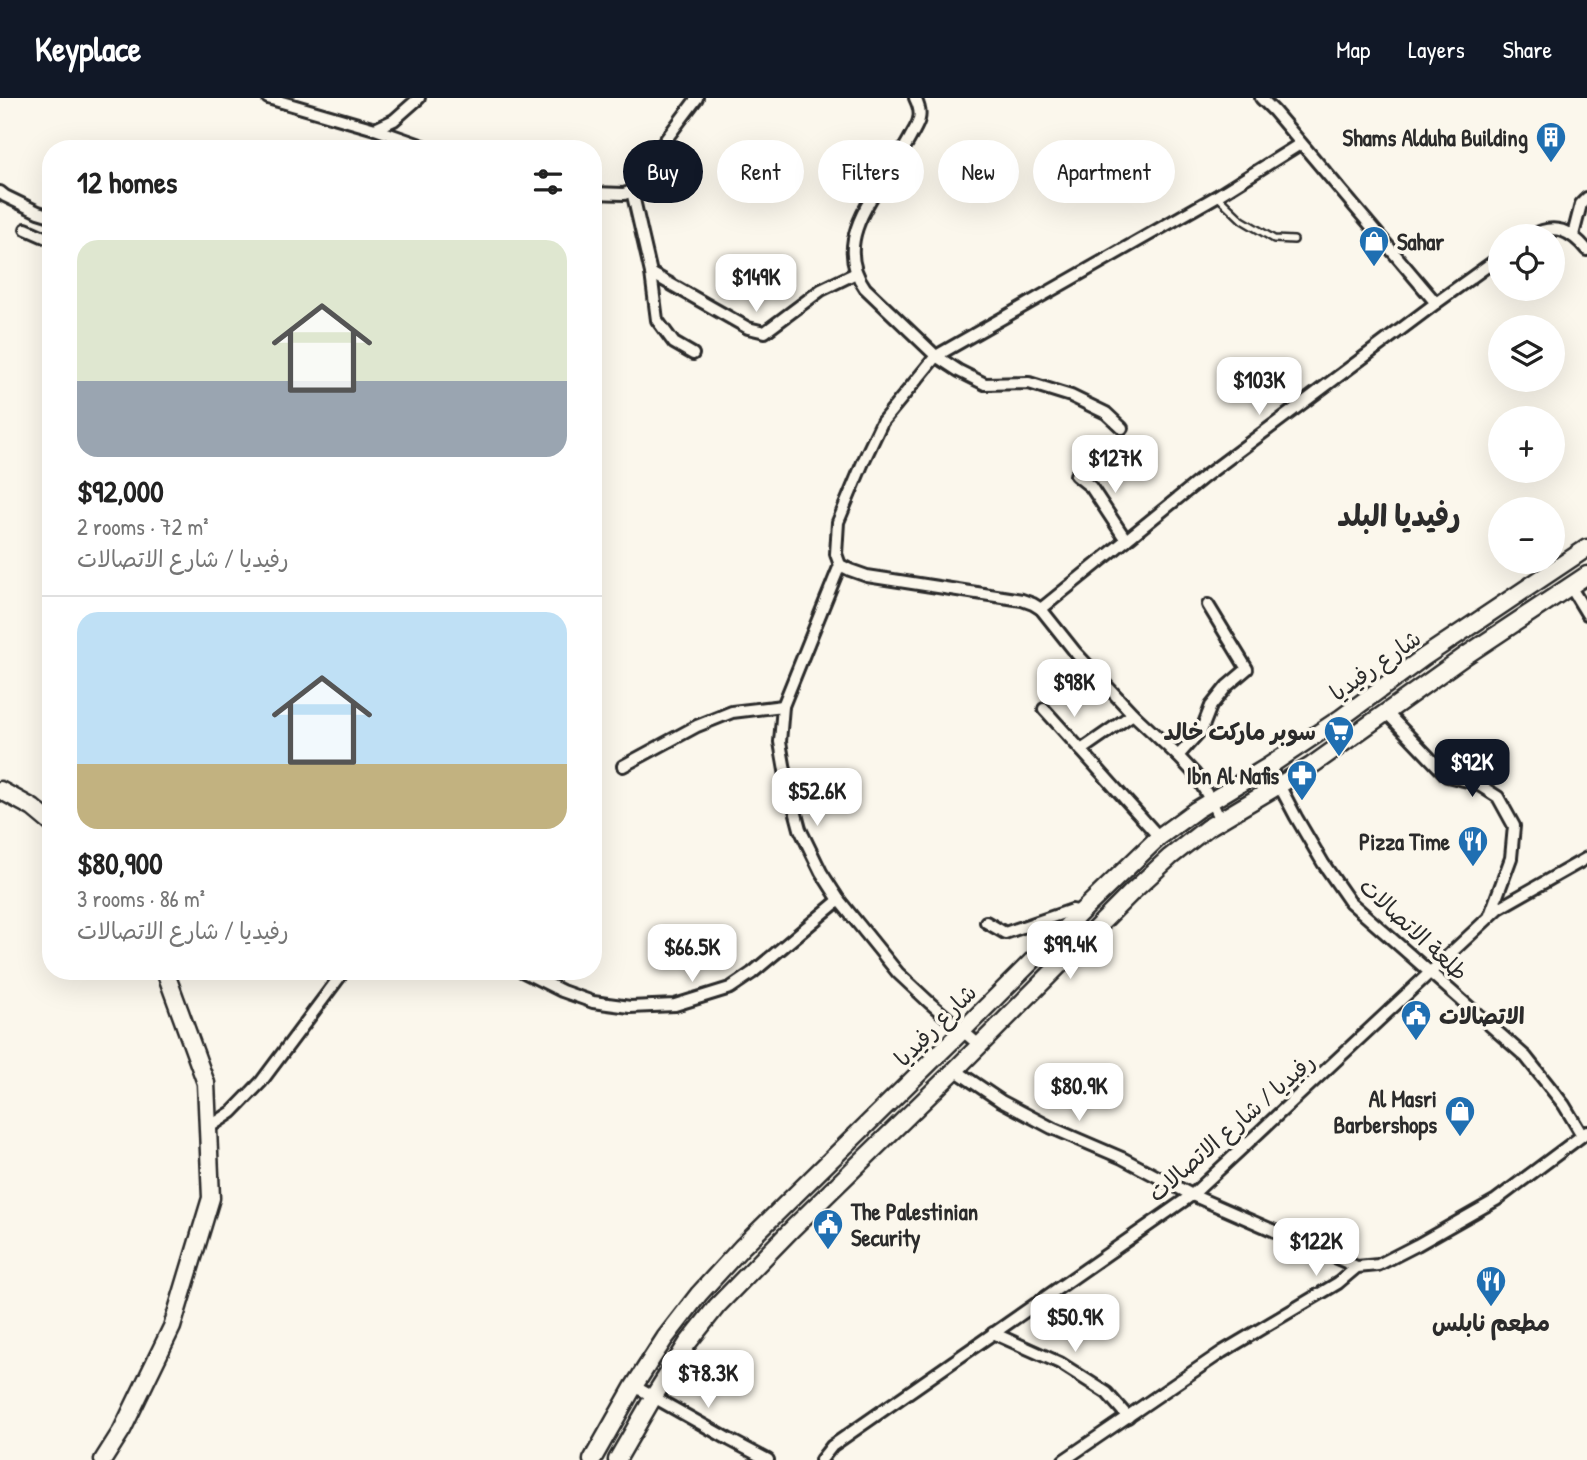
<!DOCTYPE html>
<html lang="en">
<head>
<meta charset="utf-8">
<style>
	body { margin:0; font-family:"Patrick Hand","Playpen Sans Arabic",sans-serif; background:#f6f6f6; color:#222; height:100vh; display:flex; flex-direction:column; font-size:26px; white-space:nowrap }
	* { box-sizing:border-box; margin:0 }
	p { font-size:23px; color:#767676 }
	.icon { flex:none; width:38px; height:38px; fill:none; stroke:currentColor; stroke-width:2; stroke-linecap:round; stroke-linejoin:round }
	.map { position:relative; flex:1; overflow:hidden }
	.drawer { position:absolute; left:42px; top:42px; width:560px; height:840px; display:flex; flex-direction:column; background:#fff; border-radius:28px; box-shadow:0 7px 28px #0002 }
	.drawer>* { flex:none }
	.guide { position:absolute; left:623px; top:42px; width:665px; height:63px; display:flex; gap:14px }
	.tools { position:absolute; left:1488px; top:126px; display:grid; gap:14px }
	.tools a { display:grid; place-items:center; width:77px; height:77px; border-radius:50%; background:#fff; box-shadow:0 7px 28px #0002; font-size:35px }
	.price { position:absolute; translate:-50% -60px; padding:0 16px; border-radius:14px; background:#fff; color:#222; font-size:23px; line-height:46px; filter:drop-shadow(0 2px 4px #0008) }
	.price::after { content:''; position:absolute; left:50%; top:42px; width:21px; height:16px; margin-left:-10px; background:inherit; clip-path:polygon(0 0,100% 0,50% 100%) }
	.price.selected { background:#111827; color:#fff }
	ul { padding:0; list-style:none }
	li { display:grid; align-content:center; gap:14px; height:371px; padding:0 35px }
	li+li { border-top:2px solid #e0e0e0 }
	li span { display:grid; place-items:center; height:217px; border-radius:21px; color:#555 }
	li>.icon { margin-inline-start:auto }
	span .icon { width:126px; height:126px; fill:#fffc; stroke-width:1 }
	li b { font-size:30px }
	h2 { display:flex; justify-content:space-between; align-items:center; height:84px; padding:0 35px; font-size:30px }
	.tag { padding:0 24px; border-radius:32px; background:#fff; box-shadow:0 7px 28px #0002; font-size:24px; line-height:63px }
	.tag.selected { background:#111827; color:#fff }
	header { display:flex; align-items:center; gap:42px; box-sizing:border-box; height:98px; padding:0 35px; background:#111827; color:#fff }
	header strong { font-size:33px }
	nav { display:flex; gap:38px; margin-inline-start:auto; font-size:24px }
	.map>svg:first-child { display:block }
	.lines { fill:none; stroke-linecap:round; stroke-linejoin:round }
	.lane-casing { stroke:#2b2b2b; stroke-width:10 }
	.street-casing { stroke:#2b2b2b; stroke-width:16 }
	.secondary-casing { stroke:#2b2b2b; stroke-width:21 }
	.lane { stroke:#fbf7ec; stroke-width:5 }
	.street { stroke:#fbf7ec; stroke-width:10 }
	.secondary { stroke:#fbf7ec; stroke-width:16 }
	.labels { text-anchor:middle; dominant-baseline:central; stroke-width:7; stroke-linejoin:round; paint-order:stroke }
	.poi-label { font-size:23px; font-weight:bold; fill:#2b2b2b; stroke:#fbf7ec; text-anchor:end }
	.street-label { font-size:23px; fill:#2b2b2b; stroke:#fbf7ec }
	.district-label { font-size:30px; font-weight:bold; fill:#2b2b2b; stroke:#fbf7ec }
</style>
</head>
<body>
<header>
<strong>Keyplace</strong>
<nav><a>Map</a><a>Layers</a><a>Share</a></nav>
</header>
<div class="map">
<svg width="1587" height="1362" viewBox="0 0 1587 1362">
	<rect width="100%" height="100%" fill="#fbf7ec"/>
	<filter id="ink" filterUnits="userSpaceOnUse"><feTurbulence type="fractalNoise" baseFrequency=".0143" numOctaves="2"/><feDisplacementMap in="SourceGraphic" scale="14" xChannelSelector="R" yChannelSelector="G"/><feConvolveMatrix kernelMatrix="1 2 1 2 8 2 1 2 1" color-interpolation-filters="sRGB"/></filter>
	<g filter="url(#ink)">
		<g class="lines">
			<g class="lane-casing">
				<path id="lane" d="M1217,98l25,24 32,19 20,1"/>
			</g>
			<g class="street-casing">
				<g id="street">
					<path d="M268,0l107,31 57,20"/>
					<path d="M915,0c3,6 6,14 4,21 -1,6 -6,13 -9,19 -23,44 -83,98 -45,150l71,68 23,15 26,13 44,-1 42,13 35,17 16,15"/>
					<path d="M1261,0l13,13 162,192"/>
					<path d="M375,31l19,-9 25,-22"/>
					<path d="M632,93l19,82 6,47 17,23 19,11"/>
					<path d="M0,94l5,4 33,16 13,4"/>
					<path d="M593,95l31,1 8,-3 26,-41 39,-52"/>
					<path d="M26,131l25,11"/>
					<path d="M1573,137l8,-31 6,-6"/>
					<path d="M1531,138c24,-14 40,-5 56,14"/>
					<path d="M651,175l97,55 17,4 56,-42 35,-17"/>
					<path d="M1076,377l15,12 35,53"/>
					<path d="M840,467l-57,141 -3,36 6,34 14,53 21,43 18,28 59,73 32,30 49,42"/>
					<path d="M1570,488l17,28"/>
					<path d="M1041,511l163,-132 232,-174 64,-46"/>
					<path d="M1044,611l37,41"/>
					<path d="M1386,614l61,64 29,7 22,14 16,29 -3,32 -21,57"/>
					<path d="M1133,616l-52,36 78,87"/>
					<path d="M1178,658l24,-27 9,-23 16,-20 20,-17 -39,-64"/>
					<path d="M623,668l74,-40 35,-14 51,-6"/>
					<path d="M1269,668l27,51 27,46 27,39 176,155 38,48 18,30"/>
					<path d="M1220,722l-9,-19 -16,-27 -17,-18 -45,-42 -57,-61 -35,-44 -8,-5 -11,-4 -155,-24 -17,-6 -10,-5 -4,-11 2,-32 26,-62 18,-38 54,-66 281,-160 83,-52"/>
					<path d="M986,824l19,11 67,-23 9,2"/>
					<path d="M522,873l40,20 31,11 37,5 45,-2 55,-17 22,-15 87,-73"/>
					<path d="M955,972l46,31 51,27 70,30 70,37 165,72"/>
					<path d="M208,1030l24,-16 29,-30 83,-111"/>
					<path d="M993,1235l67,30 47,30 21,24"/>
					<path d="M634,1288l96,54 38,20"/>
					<path d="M821,1362l11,-14 360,-251 307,-287 88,-50"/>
					<path d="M1064,1362l158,-108 116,-69 19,-16 21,-2 39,-20 79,-45 91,-68"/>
				</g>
			</g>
			<g class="secondary-casing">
				<g id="secondary">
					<path d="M0,692l33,18 18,15"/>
					<path d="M103,1362l19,-30 50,-103 39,-129 -5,-115 -41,-112"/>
					<path d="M592,1362l42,-74 31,-48 34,-44 43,-47 220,-216 119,-119 78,-75 37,-27 73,-44 72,-48 83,-61 163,-109"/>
					<path d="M617,1362l37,-64 33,-52 30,-38 76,-78 162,-158 177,-178 38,-35 37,-29 104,-62 154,-110 122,-81"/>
				</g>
			</g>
			<use href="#lane" class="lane"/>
			<use href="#street" class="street"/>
			<use href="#secondary" class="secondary"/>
		</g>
	</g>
	<defs>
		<g id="building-pin" transform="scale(1.575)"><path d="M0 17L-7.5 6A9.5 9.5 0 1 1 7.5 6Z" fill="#1f6fb2" stroke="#fbf7ec"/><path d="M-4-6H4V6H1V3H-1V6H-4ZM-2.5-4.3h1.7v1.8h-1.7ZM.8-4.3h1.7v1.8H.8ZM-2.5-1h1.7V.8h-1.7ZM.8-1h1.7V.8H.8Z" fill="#fff"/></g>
		<g id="shop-pin" transform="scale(1.575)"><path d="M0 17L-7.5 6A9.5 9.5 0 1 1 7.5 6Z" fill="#1f6fb2" stroke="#fbf7ec"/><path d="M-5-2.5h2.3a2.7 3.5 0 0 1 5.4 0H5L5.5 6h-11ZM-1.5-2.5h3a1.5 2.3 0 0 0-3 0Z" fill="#fff"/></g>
		<g id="supermarket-pin" transform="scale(1.575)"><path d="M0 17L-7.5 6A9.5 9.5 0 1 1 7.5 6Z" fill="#1f6fb2" stroke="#fbf7ec"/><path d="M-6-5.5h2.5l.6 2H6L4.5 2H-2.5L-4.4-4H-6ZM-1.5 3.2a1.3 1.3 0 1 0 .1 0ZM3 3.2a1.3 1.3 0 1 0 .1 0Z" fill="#fff"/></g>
		<g id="pharmacy-pin" transform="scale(1.575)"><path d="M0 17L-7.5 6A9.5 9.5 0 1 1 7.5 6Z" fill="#1f6fb2" stroke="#fbf7ec"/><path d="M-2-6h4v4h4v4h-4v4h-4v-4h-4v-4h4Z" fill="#fff"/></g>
		<g id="restaurant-pin" transform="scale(1.575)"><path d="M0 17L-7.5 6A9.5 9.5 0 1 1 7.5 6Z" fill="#1f6fb2" stroke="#fbf7ec"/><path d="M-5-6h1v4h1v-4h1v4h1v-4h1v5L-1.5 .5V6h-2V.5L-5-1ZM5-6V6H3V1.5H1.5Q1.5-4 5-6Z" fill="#fff"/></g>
		<g id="civic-pin" transform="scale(1.575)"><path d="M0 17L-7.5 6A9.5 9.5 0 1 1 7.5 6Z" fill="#1f6fb2" stroke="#fbf7ec"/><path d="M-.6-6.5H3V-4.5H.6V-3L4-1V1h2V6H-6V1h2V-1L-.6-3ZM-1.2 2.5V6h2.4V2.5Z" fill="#fff"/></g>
	</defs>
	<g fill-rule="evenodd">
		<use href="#building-pin" x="1551" y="39"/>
		<use href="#shop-pin" x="1374" y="143"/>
		<use href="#supermarket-pin" x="1339" y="633"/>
		<use href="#pharmacy-pin" x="1302" y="677"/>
		<use href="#restaurant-pin" x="1473" y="743"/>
		<use href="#civic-pin" x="1416" y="917"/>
		<use href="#shop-pin" x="1460" y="1013"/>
		<use href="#civic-pin" x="828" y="1126"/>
		<use href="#restaurant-pin" x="1491" y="1183"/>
	</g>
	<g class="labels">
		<g class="poi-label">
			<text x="1528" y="39">Shams Alduha Building</text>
			<text x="1397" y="143" text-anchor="start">Sahar</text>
			<text x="1316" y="633">سوبر مارکت خالد</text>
			<text x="1279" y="677">Ibn Al Nafis</text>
			<text x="1450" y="743">Pizza Time</text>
			<text x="1439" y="917" text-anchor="start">الاتصالات</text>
			<text x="1437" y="1000">Al Masri<tspan x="1437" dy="26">Barbershops</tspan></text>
			<text x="851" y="1113" text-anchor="start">The Palestinian<tspan x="851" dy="26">Security</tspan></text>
			<text x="1491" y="1224" text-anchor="middle">مطعم نابلس</text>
		</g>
		<g class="street-label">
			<text transform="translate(1375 567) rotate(-35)">شارع رفيديا</text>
			<text transform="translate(1414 831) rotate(43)">طلعة الاتصالات</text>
			<text transform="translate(935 927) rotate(-45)">شارع رفيديا</text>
			<text transform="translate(1231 1029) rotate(-41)">رفيديا / شارع الاتصالات</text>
		</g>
		<g class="district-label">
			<text x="1399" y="417">رفيديا البلد</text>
		</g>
	</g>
</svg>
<div class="tools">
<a><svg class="icon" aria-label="locate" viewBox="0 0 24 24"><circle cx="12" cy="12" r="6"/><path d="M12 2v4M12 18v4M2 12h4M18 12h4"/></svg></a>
<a><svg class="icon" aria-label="layers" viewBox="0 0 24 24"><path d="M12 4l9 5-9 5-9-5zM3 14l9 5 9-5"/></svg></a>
<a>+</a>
<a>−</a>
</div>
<b class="price" style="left:756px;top:216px">$149K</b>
<b class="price" style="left:1259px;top:319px">$103K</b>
<b class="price" style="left:1115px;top:397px">$127K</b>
<b class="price" style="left:1074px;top:621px">$98K</b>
<b class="price selected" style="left:1472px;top:701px">$92K</b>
<b class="price" style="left:817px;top:730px">$52.6K</b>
<b class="price" style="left:1070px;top:883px">$99.4K</b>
<b class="price" style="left:692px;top:886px">$66.5K</b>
<b class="price" style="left:1079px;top:1025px">$80.9K</b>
<b class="price" style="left:1316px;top:1180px">$122K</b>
<b class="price" style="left:1075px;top:1256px">$50.9K</b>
<b class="price" style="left:708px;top:1312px">$78.3K</b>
<div class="guide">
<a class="tag selected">Buy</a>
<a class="tag">Rent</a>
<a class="tag">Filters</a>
<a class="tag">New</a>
<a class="tag">Apartment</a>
</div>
<section class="drawer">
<h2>12 homes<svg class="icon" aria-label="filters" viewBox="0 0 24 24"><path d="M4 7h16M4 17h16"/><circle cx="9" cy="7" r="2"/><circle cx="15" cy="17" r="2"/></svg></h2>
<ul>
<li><span style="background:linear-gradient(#dfe7d0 65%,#9aa5b1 0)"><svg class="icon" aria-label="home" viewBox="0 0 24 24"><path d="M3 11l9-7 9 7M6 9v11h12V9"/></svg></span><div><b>$92,000</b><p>2 rooms · 72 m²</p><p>رفيديا / شارع الاتصالات</p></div></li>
<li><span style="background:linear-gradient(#bfe0f5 70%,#c2b280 0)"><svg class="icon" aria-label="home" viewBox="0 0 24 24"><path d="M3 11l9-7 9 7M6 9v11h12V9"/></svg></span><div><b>$80,900</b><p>3 rooms · 86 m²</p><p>رفيديا / شارع الاتصالات</p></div></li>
</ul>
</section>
</div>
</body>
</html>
